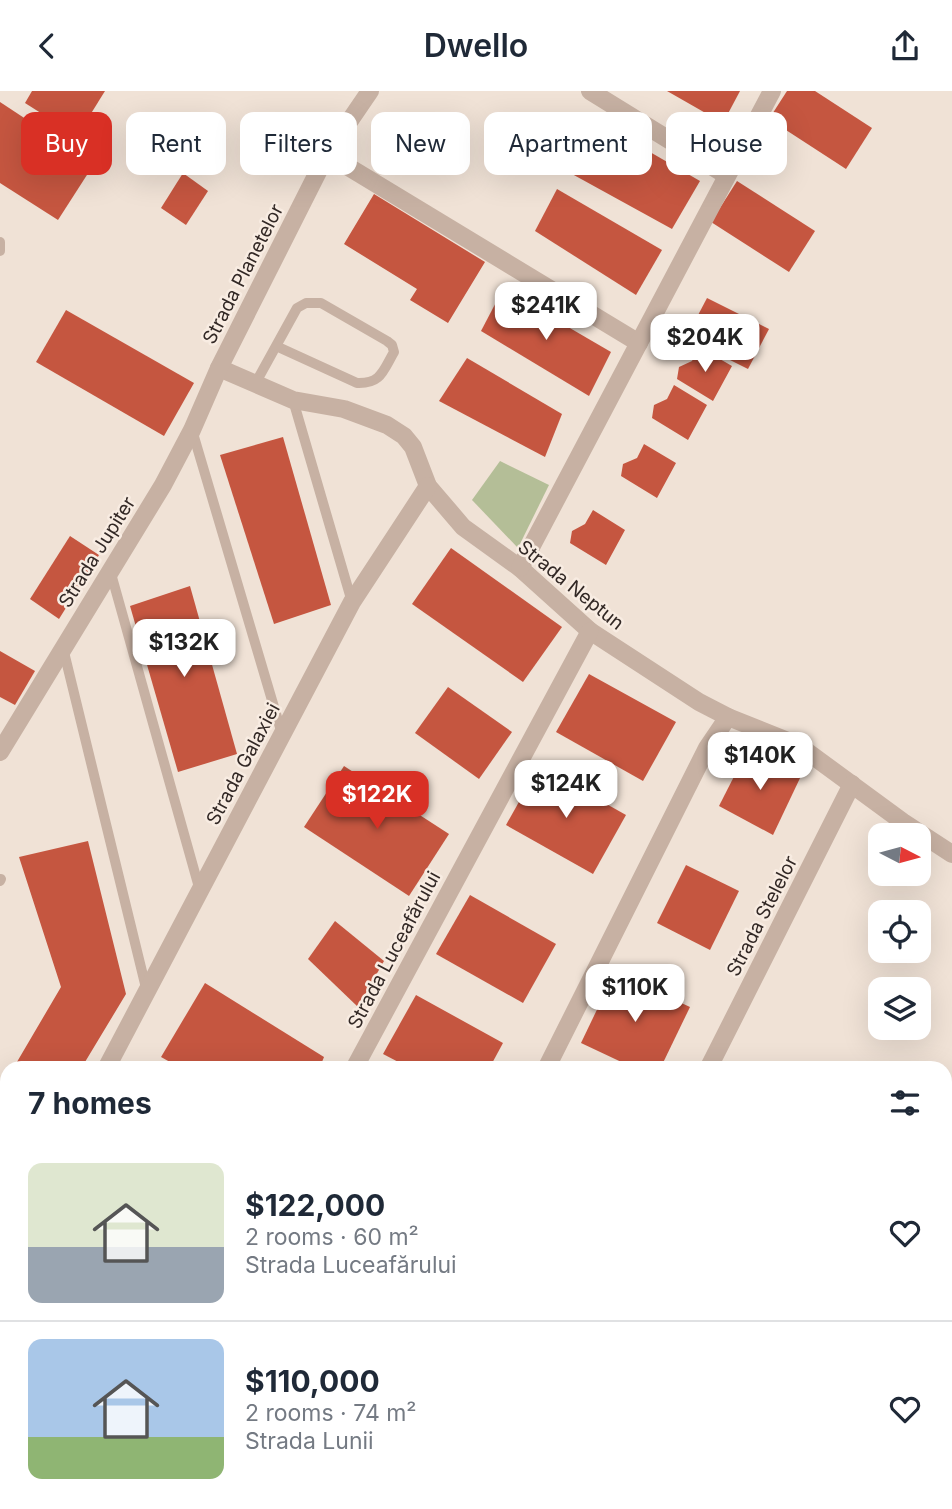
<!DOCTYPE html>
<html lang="en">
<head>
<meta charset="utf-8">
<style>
	body { margin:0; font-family:Inter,sans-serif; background:#f2f2f3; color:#1f2937; height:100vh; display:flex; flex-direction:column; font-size:26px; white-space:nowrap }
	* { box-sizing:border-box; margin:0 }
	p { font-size:23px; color:#747a83 }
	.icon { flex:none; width:38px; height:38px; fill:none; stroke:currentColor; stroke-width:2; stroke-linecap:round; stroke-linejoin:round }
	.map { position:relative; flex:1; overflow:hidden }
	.drawer { position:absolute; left:0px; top:970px; width:952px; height:450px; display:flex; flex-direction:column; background:#fff; border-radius:21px 21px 0 0; box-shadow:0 7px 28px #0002 }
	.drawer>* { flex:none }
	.banner { position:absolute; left:21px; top:21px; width:910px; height:63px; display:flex; gap:14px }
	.needle { width:46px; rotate:96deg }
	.tools { position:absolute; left:868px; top:732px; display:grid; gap:14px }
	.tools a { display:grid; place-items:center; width:63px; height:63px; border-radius:14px; background:#fff; box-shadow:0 7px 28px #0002; font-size:35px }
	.price { position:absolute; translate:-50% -60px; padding:0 16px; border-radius:14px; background:#fff; color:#222; font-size:23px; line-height:46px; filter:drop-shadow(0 2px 4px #0008) }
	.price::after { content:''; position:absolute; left:50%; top:42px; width:21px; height:16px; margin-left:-10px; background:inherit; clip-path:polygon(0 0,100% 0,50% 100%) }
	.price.active { background:#d93025; color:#fff }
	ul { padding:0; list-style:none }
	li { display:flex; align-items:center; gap:21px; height:175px; padding:0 28px }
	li+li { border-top:2px solid #e0e1e3 }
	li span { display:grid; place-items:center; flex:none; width:196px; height:140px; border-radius:14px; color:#555 }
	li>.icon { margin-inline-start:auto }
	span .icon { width:84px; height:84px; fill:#fffc; stroke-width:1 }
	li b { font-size:30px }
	h2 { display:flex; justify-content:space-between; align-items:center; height:84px; padding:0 28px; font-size:30px }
	.tag { padding:0 24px; border-radius:14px; background:#fff; box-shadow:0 7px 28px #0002; font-size:24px; line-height:63px }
	.tag.active { background:#d93025; color:#fff }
	header { display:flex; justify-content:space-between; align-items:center; height:91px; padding:0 28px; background:#fff; font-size:32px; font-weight:600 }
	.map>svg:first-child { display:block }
	.green { fill:#b4be97 }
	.building { fill:#c55640 }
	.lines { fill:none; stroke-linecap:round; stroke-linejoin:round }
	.service { stroke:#c7b1a3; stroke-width:10 }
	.minor { stroke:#c7b1a3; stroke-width:18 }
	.labels { text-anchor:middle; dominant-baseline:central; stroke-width:5; stroke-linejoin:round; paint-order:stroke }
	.street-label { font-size:19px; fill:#322825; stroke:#f8ece2 }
</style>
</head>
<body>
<header><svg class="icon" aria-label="back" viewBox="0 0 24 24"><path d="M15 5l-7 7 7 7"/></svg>Dwello<svg class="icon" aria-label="share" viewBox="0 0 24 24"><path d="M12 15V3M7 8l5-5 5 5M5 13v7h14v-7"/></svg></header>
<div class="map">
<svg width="952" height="1418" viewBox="0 0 952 1418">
	<rect width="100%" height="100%" fill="#f0e2d6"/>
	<path class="green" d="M500,370l49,24 -31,63 -46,-48z"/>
	<g class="building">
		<path d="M32,0h73l-28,45 -52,-33z"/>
		<path d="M667,0h73l-17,32z"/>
		<path d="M787,0h28l57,37 -26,41 -77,-50z"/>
		<path d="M0,11l94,62 -36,56 -58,-37z"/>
		<path d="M581,21l119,69 -28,48 -120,-66z"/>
		<path d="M183,82l25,18 -22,34 -25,-17z"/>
		<path d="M737,90l78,50 -26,41 -78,-50z"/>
		<path d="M557,98l105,61 -26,45 -101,-64z"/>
		<path d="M374,103l111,68 -37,61 -38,-23 7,-11 -73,-45z"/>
		<path d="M503,198l108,63 -22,44 -108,-65z"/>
		<path d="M707,207l62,31 -21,40 -62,-31z"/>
		<path d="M66,219l128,73 -30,53 -128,-74z"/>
		<path d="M699,256l33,19 -19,35 -36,-22 2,-12 13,-6z"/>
		<path d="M467,267l95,56 -17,43 -106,-56z"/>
		<path d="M674,294l33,20 -19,35 -36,-22 2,-13 13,-6z"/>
		<path d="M283,346l48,168 -57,19 -54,-169z"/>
		<path d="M644,353l32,19 -19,35 -36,-22 2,-12 14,-6z"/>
		<path d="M593,419l32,20 -19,35 -36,-22 2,-12 13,-7z"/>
		<path d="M70,445l29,19 -40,64 -29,-20z"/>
		<path d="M451,457l111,79 -39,55 -111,-78z"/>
		<path d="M190,495l47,168 -59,18 -48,-166z"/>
		<path d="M0,560l35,20 -20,34 -15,-8z"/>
		<path d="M589,583l87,48 -33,59 -87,-49z"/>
		<path d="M448,596l64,45 -33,47 -64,-46z"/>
		<path d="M748,658l53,27 -28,59 -54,-29z"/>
		<path d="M344,675l105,68 -40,62 -105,-69z"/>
		<path d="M539,675l87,49 -33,59 -87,-49z"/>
		<path d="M88,750l38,153 -44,73h-68l47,-80 -42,-130z"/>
		<path d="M686,774l53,26 -29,59 -53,-27z"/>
		<path d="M470,804l86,49 -33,59 -87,-49z"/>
		<path d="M335,830l49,40 -26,46 -50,-48z"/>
		<path d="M615,881l75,35 -29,60h-29l-51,-24z"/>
		<path d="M205,892l119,74 -4,10h-141l-18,-10z"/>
		<path d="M416,904l87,48 -13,24h-82l-25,-13z"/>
		<path d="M7,989v77l-7,-3v-62z"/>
		<path d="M100,1412h44l2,6h-44z"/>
		<path d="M654,1412h37l-3,6h-24z"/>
		<path d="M737,1412h31l-2,6h-17z"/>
	</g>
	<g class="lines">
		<g class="service">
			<path d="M0,151v9"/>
			<path d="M255,293l42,-76 9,-5h15l66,38 5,4 2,7c-11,19 -13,32 -37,31l-81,-37"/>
			<path d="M293,309l59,202"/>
			<path d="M192,339l90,304"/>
			<path d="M110,479l90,321"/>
			<path d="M63,557l84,344"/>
			<path d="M0,790l1,-2"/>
			<path d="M0,1080l7,3"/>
			<path d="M0,1268l7,9"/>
			<path d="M87,1412l2,6"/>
		</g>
		<g class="minor">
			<path d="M590,0l136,84"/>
			<path d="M327,63l312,189"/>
			<path d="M219,277l74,32 51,9 43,16 17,11 9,11 15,39 35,41 57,41 70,63 109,71 29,15 70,28 105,77 49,32"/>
			<path d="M520,477l252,-477"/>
			<path d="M0,661l163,-267 29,-55 27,-62 108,-214 43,-63"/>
			<path d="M107,976l245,-465 76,-116"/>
			<path d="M355,976l235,-436"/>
			<path d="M547,976l160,-319 21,-31"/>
			<path d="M709,976l143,-283"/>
			<path d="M0,1180l7,-13"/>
			<path d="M945,1194l7,-11"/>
			<path d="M0,1205l7,6"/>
			<path d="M204,1412l3,6"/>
			<path d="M323,1412l50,6"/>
			<path d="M486,1418l3,-6"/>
			<path d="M814,1418l3,-6"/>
		</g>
	</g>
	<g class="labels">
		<g class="street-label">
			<text transform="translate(243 183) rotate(-63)">Strada Planetelor</text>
			<text transform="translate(97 461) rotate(-58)">Strada Jupiter</text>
			<text transform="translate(571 494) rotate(39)">Strada Neptun</text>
			<text transform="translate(243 673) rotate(-62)">Strada Galaxiei</text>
			<text transform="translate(762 825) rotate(-63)">Strada Stelelor</text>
			<text transform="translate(394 859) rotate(-62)">Strada Luceafărului</text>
		</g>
	</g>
</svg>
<div class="tools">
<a><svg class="needle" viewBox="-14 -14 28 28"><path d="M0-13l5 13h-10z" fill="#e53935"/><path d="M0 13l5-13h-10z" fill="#747a83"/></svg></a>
<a><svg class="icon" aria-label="locate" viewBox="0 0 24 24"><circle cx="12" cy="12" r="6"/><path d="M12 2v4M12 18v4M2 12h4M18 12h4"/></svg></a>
<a><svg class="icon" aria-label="layers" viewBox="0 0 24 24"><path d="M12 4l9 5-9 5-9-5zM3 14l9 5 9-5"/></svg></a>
</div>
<b class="price" style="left:546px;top:251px">$241K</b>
<b class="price" style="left:705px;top:283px">$204K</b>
<b class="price" style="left:184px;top:588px">$132K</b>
<b class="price" style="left:760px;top:701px">$140K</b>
<b class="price" style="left:566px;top:729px">$124K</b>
<b class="price active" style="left:377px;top:740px">$122K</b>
<b class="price" style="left:635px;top:933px">$110K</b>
<div class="banner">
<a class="tag active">Buy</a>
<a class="tag">Rent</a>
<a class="tag">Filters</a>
<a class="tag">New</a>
<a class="tag">Apartment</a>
<a class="tag">House</a>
</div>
<section class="drawer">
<h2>7 homes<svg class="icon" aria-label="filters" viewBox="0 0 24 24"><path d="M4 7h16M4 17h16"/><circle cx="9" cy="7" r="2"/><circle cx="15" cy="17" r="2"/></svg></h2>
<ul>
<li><span style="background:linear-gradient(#dfe7d0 60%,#9aa5b1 0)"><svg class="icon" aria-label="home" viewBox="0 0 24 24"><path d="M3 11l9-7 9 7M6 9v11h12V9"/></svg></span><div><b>$122,000</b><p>2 rooms · 60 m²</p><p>Strada Luceafărului</p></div><svg class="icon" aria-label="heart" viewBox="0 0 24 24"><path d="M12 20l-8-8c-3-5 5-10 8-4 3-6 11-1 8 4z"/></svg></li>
<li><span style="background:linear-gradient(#a9c7e8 70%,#8fb573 0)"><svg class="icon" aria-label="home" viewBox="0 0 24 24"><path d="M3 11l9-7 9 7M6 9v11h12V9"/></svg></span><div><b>$110,000</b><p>2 rooms · 74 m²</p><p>Strada Lunii</p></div><svg class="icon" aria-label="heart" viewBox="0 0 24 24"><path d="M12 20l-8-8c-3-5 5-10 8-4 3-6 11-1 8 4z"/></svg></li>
</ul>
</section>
</div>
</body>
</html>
